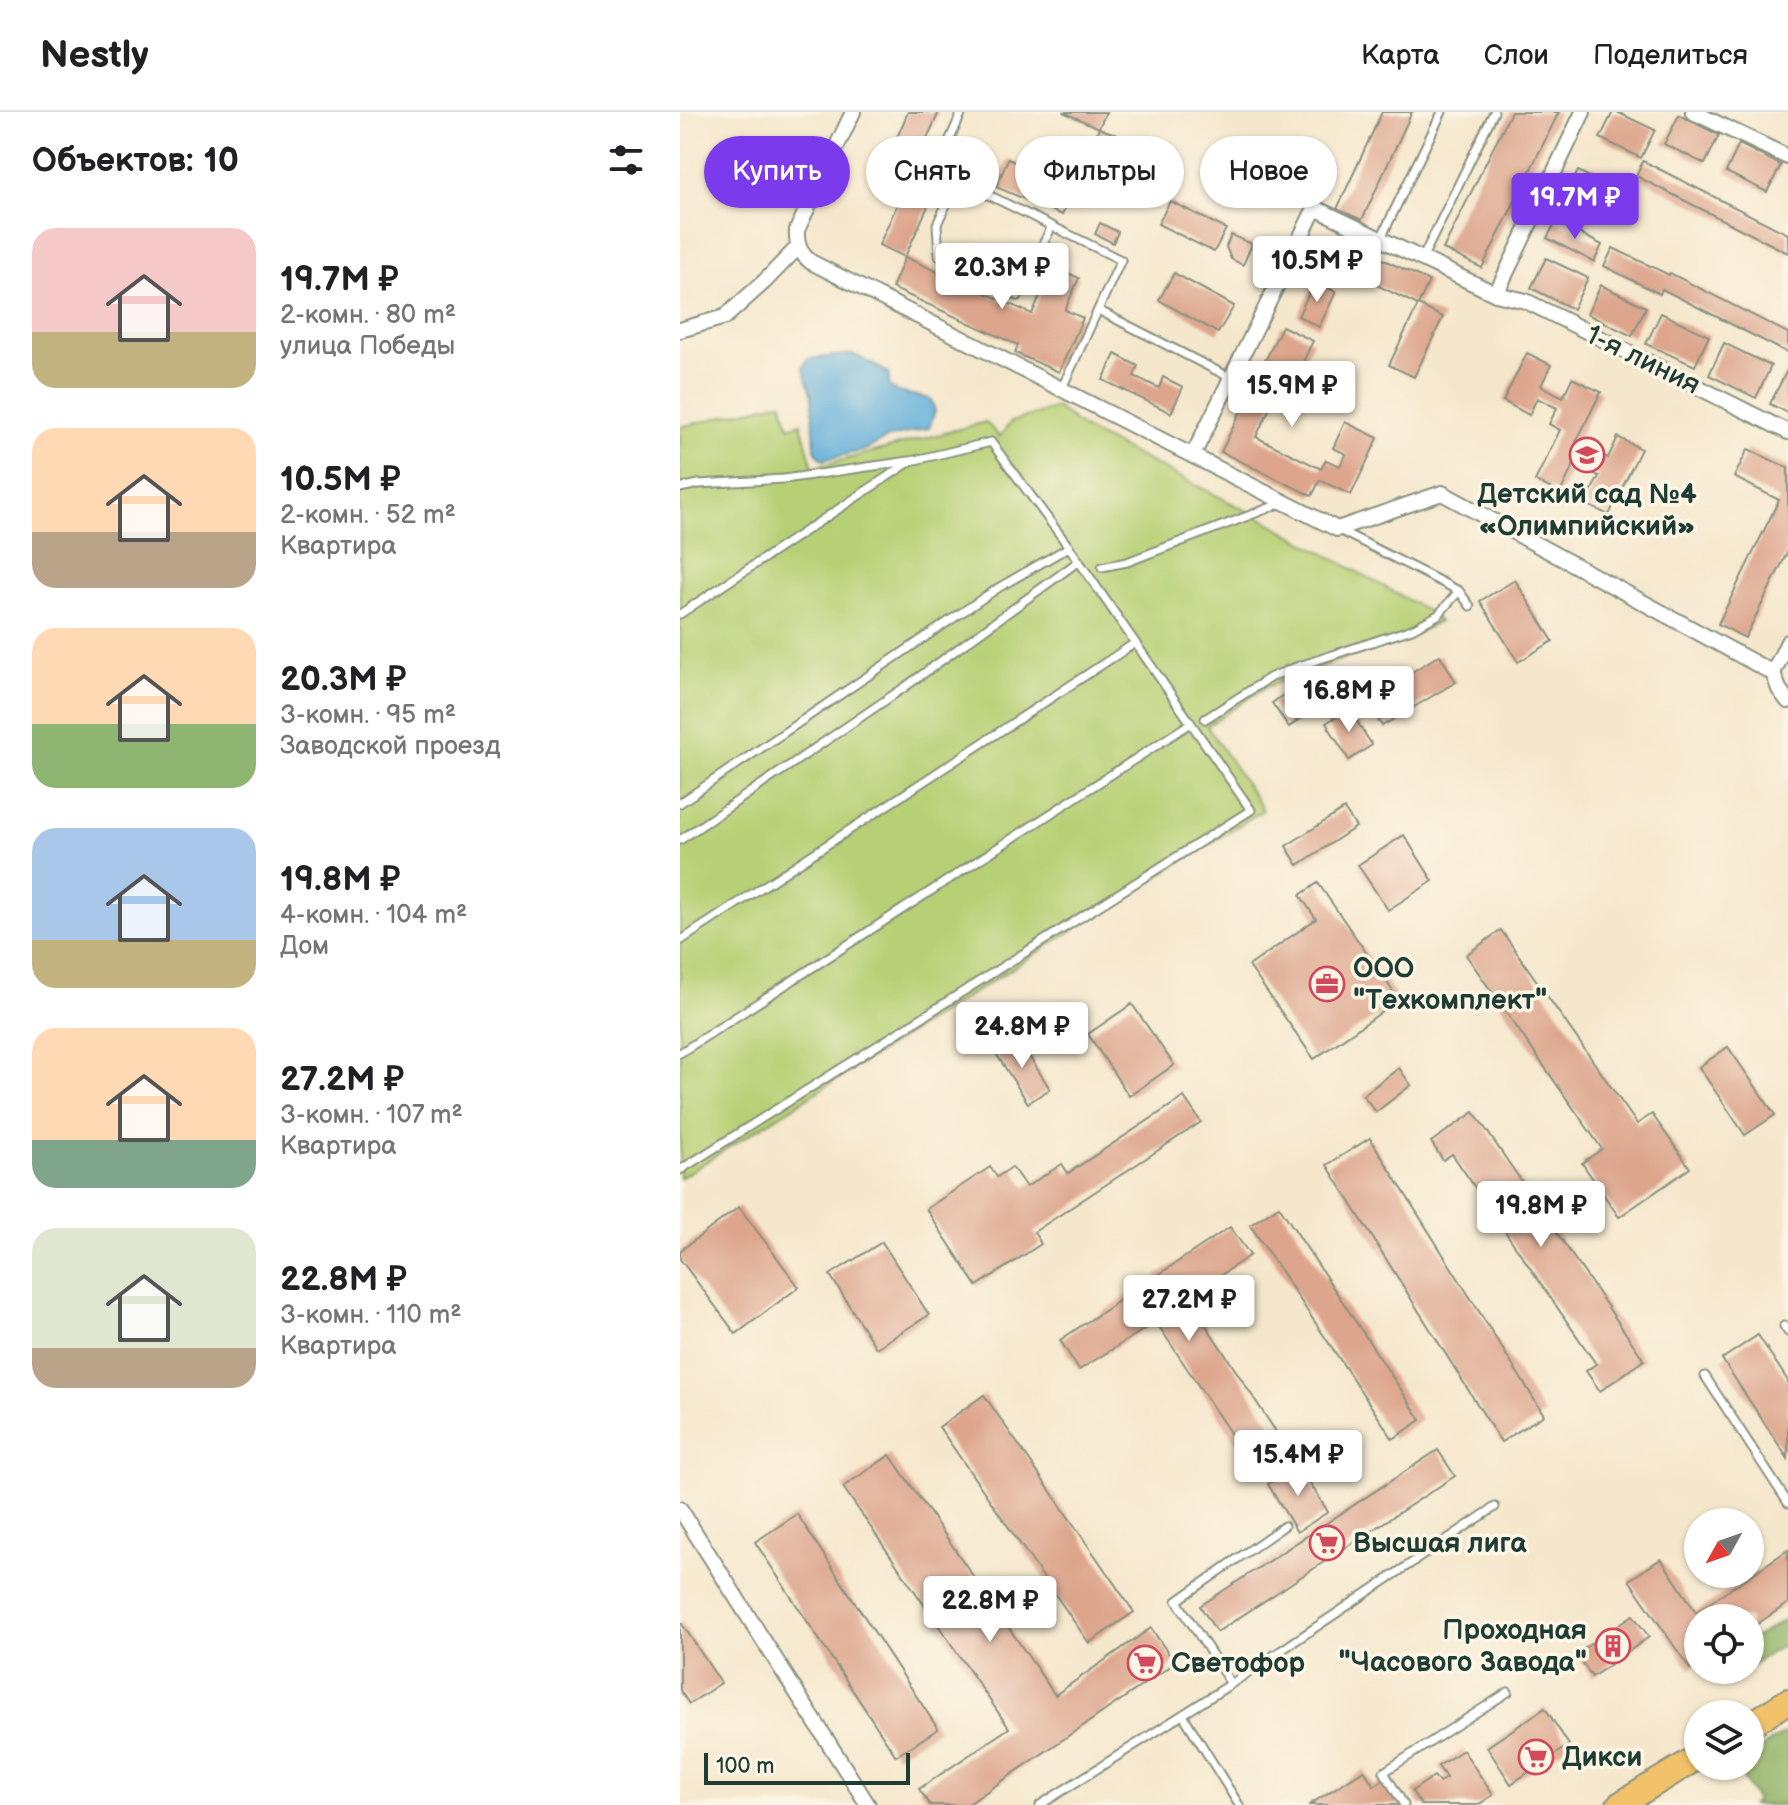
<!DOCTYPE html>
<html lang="ru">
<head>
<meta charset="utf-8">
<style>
	body { margin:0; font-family:"Balsamiq Sans",sans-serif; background:#f2f2f2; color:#202124; height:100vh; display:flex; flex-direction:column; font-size:30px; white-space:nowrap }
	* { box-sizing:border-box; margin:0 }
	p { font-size:26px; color:#757577 }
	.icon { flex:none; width:44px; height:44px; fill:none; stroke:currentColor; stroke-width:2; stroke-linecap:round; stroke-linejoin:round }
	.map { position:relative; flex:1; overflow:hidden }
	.sheet { display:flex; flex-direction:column; background:#fff; width:680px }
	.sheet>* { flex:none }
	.hud { position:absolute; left:24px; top:24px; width:760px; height:72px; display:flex; gap:16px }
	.needle { width:52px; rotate:230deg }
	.fabs { position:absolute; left:1004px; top:1396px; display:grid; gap:16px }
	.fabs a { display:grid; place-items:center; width:80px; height:80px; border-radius:50%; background:#fff; box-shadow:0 2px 6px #0004; font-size:40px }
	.scale { position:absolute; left:24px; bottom:20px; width:206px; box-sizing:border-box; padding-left:8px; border:4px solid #1f3d34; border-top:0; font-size:22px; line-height:28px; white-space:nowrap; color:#1f3d34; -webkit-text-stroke:6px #fcf5e5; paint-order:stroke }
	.price { position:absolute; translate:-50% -68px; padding:0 18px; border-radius:8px; background:#fff; color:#222; font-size:26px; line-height:52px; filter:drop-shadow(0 2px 4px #0008) }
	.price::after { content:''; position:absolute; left:50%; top:48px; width:24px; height:18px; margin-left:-12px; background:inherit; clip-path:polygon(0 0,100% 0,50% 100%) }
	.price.selected { background:#7c3aed; color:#fff }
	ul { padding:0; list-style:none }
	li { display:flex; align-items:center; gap:24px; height:200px; padding:0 32px }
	li span { display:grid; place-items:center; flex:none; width:224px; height:160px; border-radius:24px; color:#555 }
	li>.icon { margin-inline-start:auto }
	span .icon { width:96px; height:96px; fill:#fffc; stroke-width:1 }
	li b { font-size:34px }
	h2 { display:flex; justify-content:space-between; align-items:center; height:96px; padding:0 32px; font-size:34px }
	.tag { padding:0 28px; border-radius:36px; background:#fff; box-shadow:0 2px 6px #0004; font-size:28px; line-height:72px }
	.tag.selected { background:#7c3aed; color:#fff }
	header { display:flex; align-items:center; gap:48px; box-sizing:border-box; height:112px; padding:0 40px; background:#fff; border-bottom:2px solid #e0e0e0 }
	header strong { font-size:38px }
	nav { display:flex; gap:44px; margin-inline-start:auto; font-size:28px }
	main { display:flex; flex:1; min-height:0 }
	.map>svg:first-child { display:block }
	.green { fill:#b7d075; stroke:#6b8654; stroke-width:2 }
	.forest { fill:#91b266; stroke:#58784d; stroke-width:2 }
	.water { fill:#60aeda; stroke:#407687; stroke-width:2 }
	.building { fill:#dda58c }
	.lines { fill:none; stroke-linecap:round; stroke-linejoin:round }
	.service-casing { stroke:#8a9280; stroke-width:11 }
	.minor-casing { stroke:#8a9280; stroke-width:18 }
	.primary-casing { stroke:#8a9280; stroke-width:28 }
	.service { stroke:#fff; stroke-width:7 }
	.minor { stroke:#fff; stroke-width:14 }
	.primary { stroke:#f2c26a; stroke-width:24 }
	.labels { text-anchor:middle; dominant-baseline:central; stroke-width:7; stroke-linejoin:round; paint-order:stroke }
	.street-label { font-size:28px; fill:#1f3d34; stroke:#fcf5e5 }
	.poi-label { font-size:28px; font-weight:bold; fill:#1f3d34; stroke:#fcf5e5; text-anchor:start }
</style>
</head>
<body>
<header>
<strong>Nestly</strong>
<nav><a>Карта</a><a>Слои</a><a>Поделиться</a></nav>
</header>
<main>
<section class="sheet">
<h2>Объектов: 10<svg class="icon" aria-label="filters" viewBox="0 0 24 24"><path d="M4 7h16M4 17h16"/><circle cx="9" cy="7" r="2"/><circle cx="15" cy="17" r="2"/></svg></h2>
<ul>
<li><span style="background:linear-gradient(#f6c9c9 65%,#c2b280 0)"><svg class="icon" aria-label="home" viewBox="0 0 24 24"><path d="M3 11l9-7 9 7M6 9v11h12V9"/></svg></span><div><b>19.7M ₽</b><p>2-комн. · 80 m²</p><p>улица Победы</p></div></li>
<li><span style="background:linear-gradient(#ffd9b3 65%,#b9a48a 0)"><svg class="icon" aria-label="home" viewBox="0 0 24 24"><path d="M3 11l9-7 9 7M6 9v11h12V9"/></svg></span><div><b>10.5M ₽</b><p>2-комн. · 52 m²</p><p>Квартира</p></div></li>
<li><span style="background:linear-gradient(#ffd9b3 60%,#8fb573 0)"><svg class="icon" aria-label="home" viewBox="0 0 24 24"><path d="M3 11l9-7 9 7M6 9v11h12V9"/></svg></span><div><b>20.3M ₽</b><p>3-комн. · 95 m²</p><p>Заводской проезд</p></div></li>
<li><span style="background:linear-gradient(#a9c7e8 70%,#c2b280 0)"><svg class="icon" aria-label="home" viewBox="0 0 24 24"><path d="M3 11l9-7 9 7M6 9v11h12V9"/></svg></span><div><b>19.8M ₽</b><p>4-комн. · 104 m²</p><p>Дом</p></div></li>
<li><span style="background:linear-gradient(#ffd9b3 70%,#7fa58c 0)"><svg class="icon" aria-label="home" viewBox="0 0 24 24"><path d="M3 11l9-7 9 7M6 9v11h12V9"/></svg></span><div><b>27.2M ₽</b><p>3-комн. · 107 m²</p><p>Квартира</p></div></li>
<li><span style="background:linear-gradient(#dfe7d0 75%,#b9a48a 0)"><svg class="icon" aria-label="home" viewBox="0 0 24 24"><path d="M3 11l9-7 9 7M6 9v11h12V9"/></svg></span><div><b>22.8M ₽</b><p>3-комн. · 110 m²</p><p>Квартира</p></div></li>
</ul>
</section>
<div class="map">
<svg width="1108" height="1693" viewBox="0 0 1108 1693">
	<rect width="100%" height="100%" fill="#fcf5e5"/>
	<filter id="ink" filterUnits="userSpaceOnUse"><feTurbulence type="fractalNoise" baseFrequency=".0125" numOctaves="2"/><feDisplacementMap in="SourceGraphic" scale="16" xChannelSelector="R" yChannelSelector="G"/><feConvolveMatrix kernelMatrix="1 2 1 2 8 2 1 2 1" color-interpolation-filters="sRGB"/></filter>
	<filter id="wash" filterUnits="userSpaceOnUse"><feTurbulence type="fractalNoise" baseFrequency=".006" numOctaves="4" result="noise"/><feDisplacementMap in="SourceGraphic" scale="32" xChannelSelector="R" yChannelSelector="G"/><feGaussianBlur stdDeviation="1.8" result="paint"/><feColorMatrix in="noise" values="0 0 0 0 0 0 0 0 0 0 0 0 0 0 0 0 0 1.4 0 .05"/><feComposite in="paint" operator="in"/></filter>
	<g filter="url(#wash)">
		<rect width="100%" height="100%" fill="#f5e7cc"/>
		<path class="green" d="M102,290l7,25 12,-4 12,45 173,-46 13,15 12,-15 45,-15 28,22 177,89 170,95 8,9 -19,9 -154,56 -59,39 56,84 -583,368v-751z"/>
		<g class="forest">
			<path d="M1108,1505v25l-38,24v-25z"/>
			<path d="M1108,1619v74h-36l4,-5 -20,-34h14v-11z"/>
		</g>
		<path class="water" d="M173,242l36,19v13l9,6 33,7 4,12 -6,17 -42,10 -22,12 -42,10 -8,-10 -3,-53 -9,-30 5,-8z"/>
		<g id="blocks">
			<g class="building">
				<path d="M228,0h31l-19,42 -25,-12z"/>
				<path d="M383,0h43l-7,16z"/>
				<path d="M702,0h30l-50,108 -25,-11z"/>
				<path d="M831,0h48l-77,156 -39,-19z"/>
				<path d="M933,0h4l38,18 -14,28 -41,-20z"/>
				<path d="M999,3l40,20 -14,29 -41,-20z"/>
				<path d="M419,16l26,10 -26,60 -25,-10z"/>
				<path d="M1059,32l42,21 -14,27 -41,-20z"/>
				<path d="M240,42l26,12 -41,91 -26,-12z"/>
				<path d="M328,47l66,29 -12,27 -66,-28z"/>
				<path d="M963,49l145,73v19l-152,-77z"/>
				<path d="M898,59l53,27 -8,16 -53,-27z"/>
				<path d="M490,89l56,28 -12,23 -56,-28z"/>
				<path d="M876,109l46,24 -8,17 -47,-24z"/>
				<path d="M420,111l18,9 -5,11 -18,-9z"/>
				<path d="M551,123l21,9 -9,21 -12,-6 -5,-12z"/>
				<path d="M933,136l56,27 1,-2 118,60v20l-126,-64 -2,5 -56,-28z"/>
				<path d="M687,140l62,29 -11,24 25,12 -29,60 -25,-12 29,-60 -62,-30z"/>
				<path d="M225,145l127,57 21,-48 26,12 -14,32 18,8 -24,54 -44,-19 3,-8 -126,-57z"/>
				<path d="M866,146l42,20 -15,31 -42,-21z"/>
				<path d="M494,161l60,33 -16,27 -59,-33z"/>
				<path d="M635,169l21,11 -17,35 -21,-11z"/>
				<path d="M921,173l45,22 -14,29 -45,-22z"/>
				<path d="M981,201l48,23 -14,30 -49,-22z"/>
				<path d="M602,214l31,15 -14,29 -9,-5 -34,72 65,32 5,-9 14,6 6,-12 -13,-6 12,-26 33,16 -27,57 -31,-15 -8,16 -91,-44z"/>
				<path d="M1044,231l47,23 -15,32 -47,-23z"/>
				<path d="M847,241l24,12 -10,21 22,11 9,-19 29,14 -25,50 32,16 10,-21 23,12 -32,66 -24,-11 14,-28 -25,-12 -14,29 -25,-12 25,-51 -11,-6 8,-16 -20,-10 -8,17 -26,-14z"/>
				<path d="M435,242l23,12 -4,10 25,12 4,-11 20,10 -12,26 -68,-33z"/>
				<path d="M1106,260l2,1v40l-18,-9z"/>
				<path d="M1068,337l40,19v83l-43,87 -27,-14 61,-124 -45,-23z"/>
				<path d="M835,468l38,61 -35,21 -38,-61z"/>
				<path d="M760,543l16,27 -74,44 -16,-26z"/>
				<path d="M655,558l11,16 -57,41 -17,-24 32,-23z"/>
				<path d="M669,597l23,36 -23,15 -23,-37z"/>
				<path d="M664,697l12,18 -58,38 -12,-19z"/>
				<path d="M724,723l29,46 -45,29 -30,-45z"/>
				<path d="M638,771l81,117 -85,59 -65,-93 67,-47 -16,-24z"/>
				<path d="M821,818l136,194 15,-10 38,54 -71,49 -37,-54 20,-14 -136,-194z"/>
				<path d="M452,892l42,61 -45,31 -41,-62z"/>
				<path d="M337,925l33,52 -22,14 -33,-51z"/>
				<path d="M1048,935l47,68 -30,20 -46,-68z"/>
				<path d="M719,956l12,17 -35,27 -13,-17z"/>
				<path d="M504,985l17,25 -167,110 7,12 -64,42 -51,-77 64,-42 7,10 15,-10 14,20 36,-23 6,9z"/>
				<path d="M794,1000l170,248 -44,31 -14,-20 10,-7 -144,-210 -9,6 -12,-18z"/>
				<path d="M690,1026l174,277 -43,27 -174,-277z"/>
				<path d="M599,1094l142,214 -28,19 -143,-214z"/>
				<path d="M59,1095l60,80 -63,47 -56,-75v-8z"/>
				<path d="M550,1115l20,28 -62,43 104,158 -33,20 -103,-154 -77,48 -19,-30z"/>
				<path d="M202,1130l47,73 -53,33 -46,-73z"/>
				<path d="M1078,1223l30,46v78l-66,-100z"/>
				<path d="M304,1283l150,217 -45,31 -150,-216z"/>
				<path d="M758,1338l17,26 -238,156 -17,-26z"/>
				<path d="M210,1343l165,240 96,-67 24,35 -208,142h-37l-11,-16 90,-61 -166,-241z"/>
				<path d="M618,1352l30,48 -31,20 -29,-48z"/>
				<path d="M117,1402l141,215 -42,27 -141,-214z"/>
				<path d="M1108,1438v53l-38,26v-11h-52v46l-8,5 -61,-89 32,-21 35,53z"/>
				<path d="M953,1503l16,22 -57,40 -16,-23z"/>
				<path d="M0,1509l41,62 -32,21 -9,-14z"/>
				<path d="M865,1596l24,37 -58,39 -24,-37z"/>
				<path d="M783,1638l30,45 -15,10h-57l-9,-14 22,-15 5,6 7,-4 -8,-12z"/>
				<path d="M684,1658l10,16 11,-7 16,26h-92z"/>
			</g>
		</g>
	</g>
	<g filter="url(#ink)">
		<use href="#blocks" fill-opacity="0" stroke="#8a9280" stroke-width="2"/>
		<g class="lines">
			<g class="service-casing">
				<g id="service">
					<path d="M282,0l-16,36 12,32 -21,44 2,32 79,40 34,-70"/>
					<path d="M278,68l163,80 -59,128"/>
					<path d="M701,126l61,-126"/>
					<path d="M743,145l71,-145"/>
					<path d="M418,198l133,68"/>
					<path d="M0,376l19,-4 85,-5 125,-18"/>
					<path d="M659,418l120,61 11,15"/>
					<path d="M422,455l25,-5 155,-59"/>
					<path d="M0,502l231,-153 80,-19 78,105 182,263 -571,360"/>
					<path d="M525,607l66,-42 25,-10 116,-38 26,-14 21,-24"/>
					<path d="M0,691l318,-215 71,-41"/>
					<path d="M0,728l225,-153 174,-126"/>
					<path d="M0,829l455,-298"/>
					<path d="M0,941l511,-330"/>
					<path d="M1104,1214l4,6"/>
					<path d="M1025,1264l83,127"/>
					<path d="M551,1572l-54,-83 107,-75"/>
					<path d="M503,1603l56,90"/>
					<path d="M360,1693l191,-121 264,-177"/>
					<path d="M724,1693l-20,-33 124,-80"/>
				</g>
			</g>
			<g class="minor-casing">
				<g id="minor">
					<path d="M173,0l-56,118c-1,15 3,23 14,32l526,267 105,-36 331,180 6,16 9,12"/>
					<path d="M1013,0l95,45"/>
					<path d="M816,182l87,-182"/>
					<path d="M0,218l45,-13 40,-36 33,-34"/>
					<path d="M513,343l122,-247 181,86 30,7 262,131"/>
					<path d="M1093,561l15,-31"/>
					<path d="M0,1397l188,296"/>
				</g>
			</g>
			<g class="primary-casing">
				<g id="primary">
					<path d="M1070,1613l38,-24"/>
					<path d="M939,1693l79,-48"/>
				</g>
			</g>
			<use href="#service" class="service"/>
			<use href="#minor" class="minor"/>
			<use href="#primary" class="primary"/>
		</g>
	</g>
	<defs>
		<g id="school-ring" transform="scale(1.8)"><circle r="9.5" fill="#fcf5e5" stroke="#d1495b" stroke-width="1.5"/><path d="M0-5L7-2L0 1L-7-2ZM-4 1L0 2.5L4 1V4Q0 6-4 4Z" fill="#d1495b"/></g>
		<g id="office-ring" transform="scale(1.8)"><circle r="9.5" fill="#fcf5e5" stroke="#d1495b" stroke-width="1.5"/><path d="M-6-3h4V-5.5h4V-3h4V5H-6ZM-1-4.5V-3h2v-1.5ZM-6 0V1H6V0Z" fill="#d1495b"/></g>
		<g id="supermarket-ring" transform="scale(1.8)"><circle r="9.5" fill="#fcf5e5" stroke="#d1495b" stroke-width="1.5"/><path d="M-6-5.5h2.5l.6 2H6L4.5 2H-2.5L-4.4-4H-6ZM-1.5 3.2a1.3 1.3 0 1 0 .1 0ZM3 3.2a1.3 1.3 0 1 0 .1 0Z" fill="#d1495b"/></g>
		<g id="building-ring" transform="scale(1.8)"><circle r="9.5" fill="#fcf5e5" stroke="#d1495b" stroke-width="1.5"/><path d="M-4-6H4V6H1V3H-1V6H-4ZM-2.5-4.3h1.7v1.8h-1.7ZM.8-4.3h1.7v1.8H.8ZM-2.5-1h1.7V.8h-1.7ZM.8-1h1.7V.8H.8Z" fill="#d1495b"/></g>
	</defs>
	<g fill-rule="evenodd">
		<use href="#school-ring" x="907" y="343"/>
		<use href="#office-ring" x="647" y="872"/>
		<use href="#supermarket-ring" x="647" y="1431"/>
		<use href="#building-ring" x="933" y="1534"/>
		<use href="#supermarket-ring" x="465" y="1551"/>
		<use href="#supermarket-ring" x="856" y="1645"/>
	</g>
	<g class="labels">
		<g class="street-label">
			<text transform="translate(963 248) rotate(26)">1-я линия</text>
		</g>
		<g class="poi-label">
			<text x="907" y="382" text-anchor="middle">Детский сад №4<tspan x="907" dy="32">«Олимпийский»</tspan></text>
			<text x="673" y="856">ООО<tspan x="673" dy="32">"Техкомплект"</tspan></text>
			<text x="673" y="1431">Высшая лига</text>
			<text x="907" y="1518" text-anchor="end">Проходная<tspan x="907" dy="32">"Часового 3авода"</tspan></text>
			<text x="491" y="1551">Светофор</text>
			<text x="882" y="1645">Дикси</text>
		</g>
	</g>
</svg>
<div class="fabs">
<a><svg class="needle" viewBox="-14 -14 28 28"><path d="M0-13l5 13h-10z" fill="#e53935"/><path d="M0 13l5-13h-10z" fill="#757577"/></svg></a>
<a><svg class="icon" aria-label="locate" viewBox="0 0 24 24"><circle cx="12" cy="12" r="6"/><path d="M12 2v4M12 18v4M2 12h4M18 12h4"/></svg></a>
<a><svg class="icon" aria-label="layers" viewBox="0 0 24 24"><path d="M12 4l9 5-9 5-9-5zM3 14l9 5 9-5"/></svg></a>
</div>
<div class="scale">100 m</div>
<b class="price selected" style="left:895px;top:129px">19.7M ₽</b>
<b class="price" style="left:637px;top:192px">10.5M ₽</b>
<b class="price" style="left:322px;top:199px">20.3M ₽</b>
<b class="price" style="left:612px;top:317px">15.9M ₽</b>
<b class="price" style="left:669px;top:622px">16.8M ₽</b>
<b class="price" style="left:342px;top:958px">24.8M ₽</b>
<b class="price" style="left:861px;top:1137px">19.8M ₽</b>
<b class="price" style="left:509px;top:1231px">27.2M ₽</b>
<b class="price" style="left:618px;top:1386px">15.4M ₽</b>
<b class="price" style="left:310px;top:1532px">22.8M ₽</b>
<div class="hud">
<a class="tag selected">Купить</a>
<a class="tag">Снять</a>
<a class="tag">Фильтры</a>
<a class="tag">Новое</a>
</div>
</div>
</main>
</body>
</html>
